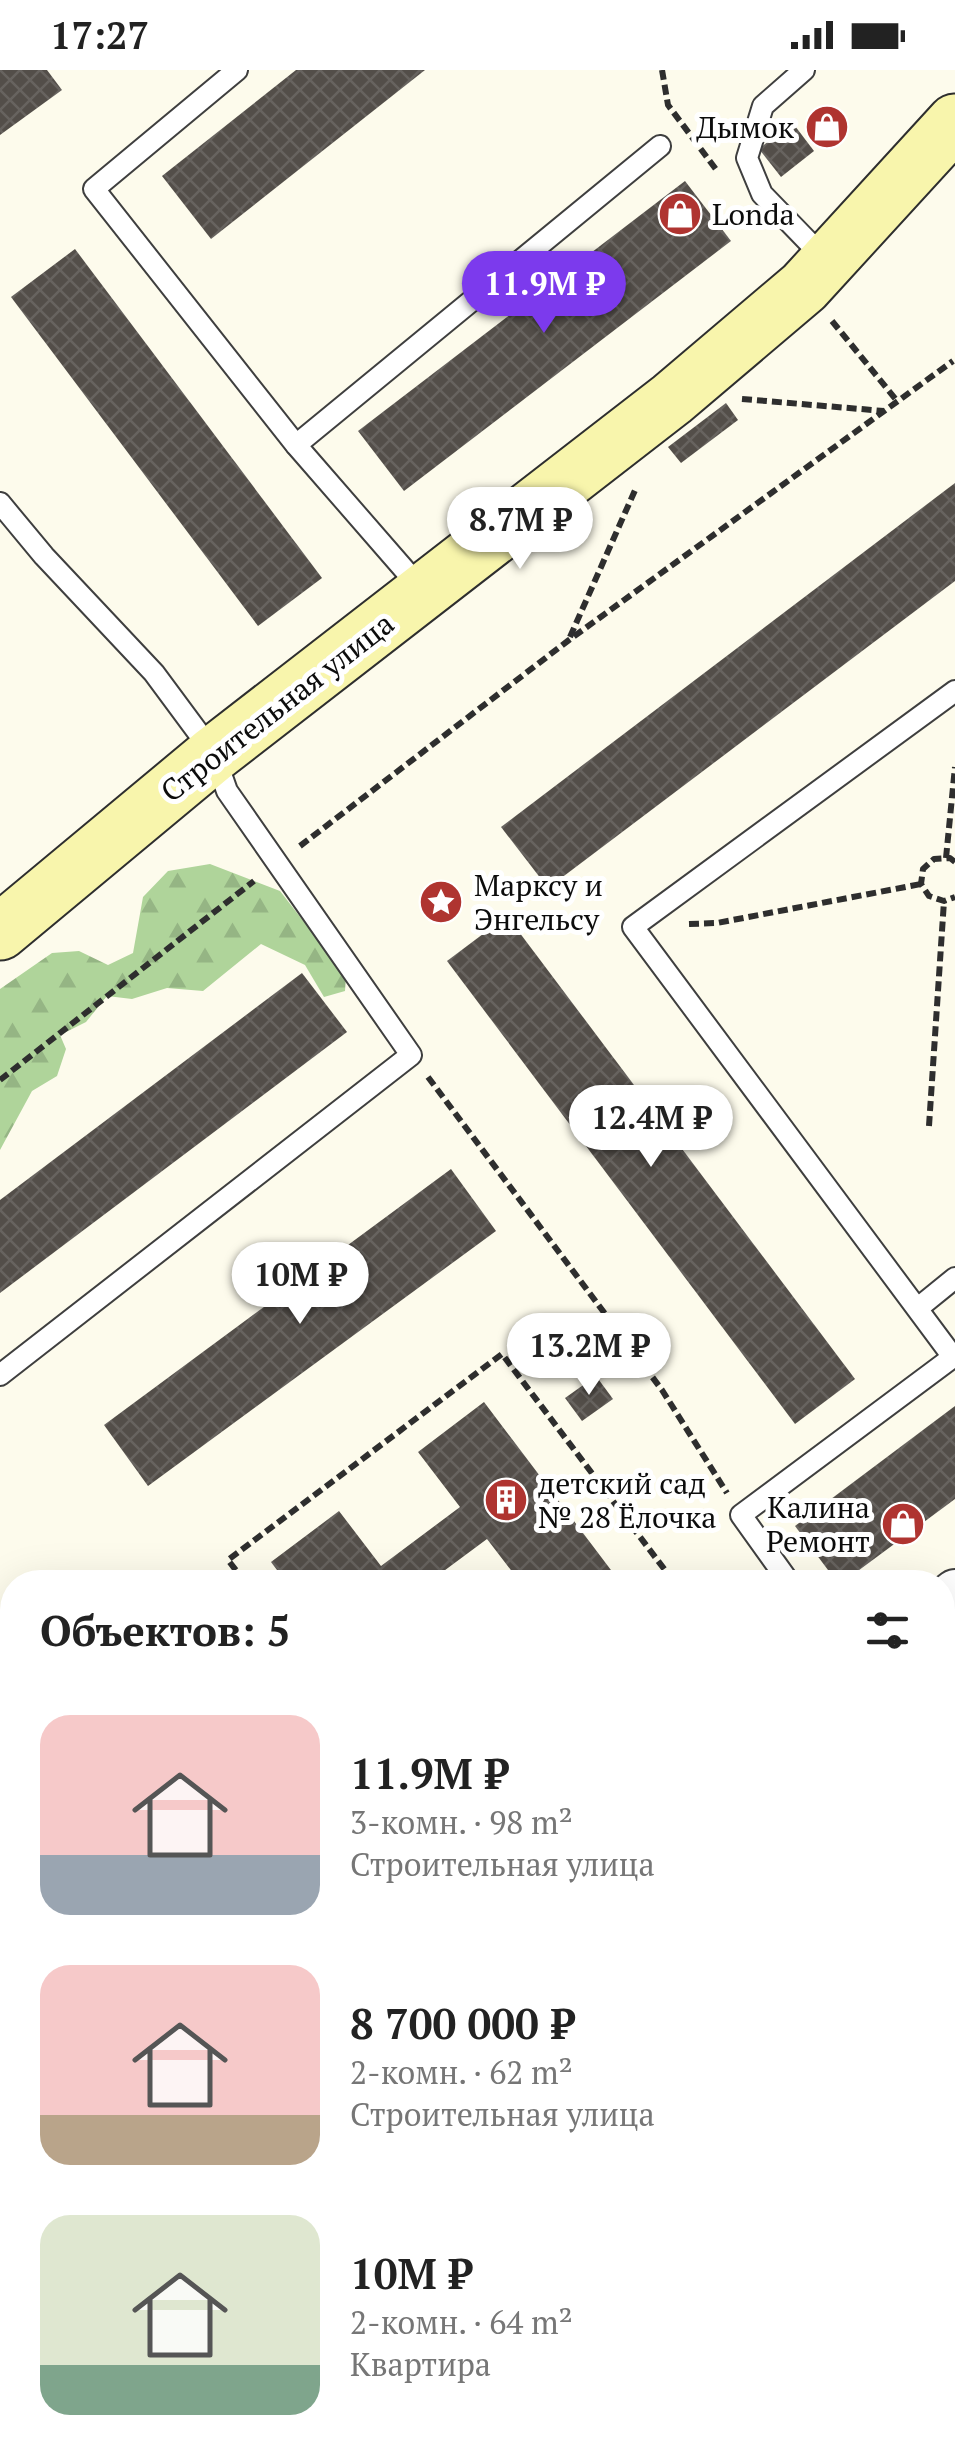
<!DOCTYPE html>
<html lang="ru">
<head>
<meta charset="utf-8">
<style>
	body { margin:0; font-family:"PT Serif",serif; background:#f2f2f2; color:#222; height:100vh; display:flex; flex-direction:column; font-size:38px; white-space:nowrap }
	* { box-sizing:border-box; margin:0 }
	p { font-size:32px; color:#767676 }
	.icon { flex:none; width:55px; height:55px; fill:none; stroke:currentColor; stroke-width:2; stroke-linecap:round; stroke-linejoin:round }
	.map { position:relative; flex:1; overflow:hidden }
	.sheet { position:absolute; left:0px; top:1500px; width:955px; height:892px; display:flex; flex-direction:column; background:#fff; border-radius:40px 40px 0 0; box-shadow:0 10px 40px #0002 }
	.sheet>* { flex:none }
	.price { position:absolute; translate:-50% -85px; padding:0 22px; border-radius:35px; background:#fff; color:#222; font-size:32px; line-height:65px; filter:drop-shadow(0 2px 5px #0008) }
	.price::after { content:''; position:absolute; left:50%; top:60px; width:30px; height:22px; margin-left:-15px; background:inherit; clip-path:polygon(0 0,100% 0,50% 100%) }
	.price.selected { background:#7c3aed; color:#fff }
	ul { padding:0; list-style:none }
	li { display:flex; align-items:center; gap:30px; height:250px; padding:0 40px }
	li span { display:grid; place-items:center; flex:none; width:280px; height:200px; border-radius:30px; color:#555 }
	li>.icon { margin-inline-start:auto }
	span .icon { width:120px; height:120px; fill:#fffc; stroke-width:1 }
	li b { font-size:42px }
	h2 { display:flex; justify-content:space-between; align-items:center; height:120px; padding:0 40px; font-size:42px }
	.status { display:flex; justify-content:space-between; align-items:center; height:70px; padding:0 50px; background:#fff; direction:ltr }
	.status svg { height:28px; fill:currentColor }
	.map>svg:first-child { display:block }
	.forest { fill:url(#forest-firs) }
	.building { fill:url(#building-cross-hatch) }
	.lines { fill:none; stroke-linecap:round; stroke-linejoin:round }
	.lane-casing { stroke:#3f3f3f; stroke-width:24 }
	.street-casing { stroke:#3f3f3f; stroke-width:46 }
	.secondary-casing { stroke:#2e2e2e; stroke-width:59 }
	.path { stroke:#2e2e2e; stroke-width:6; stroke-dasharray:10 5; stroke-linecap:butt }
	.lane { stroke:#fff; stroke-width:20 }
	.street { stroke:#fff; stroke-width:42 }
	.secondary { stroke:#f8f5ac; stroke-width:55 }
	.labels { text-anchor:middle; dominant-baseline:central; stroke-width:10; stroke-linejoin:round; paint-order:stroke }
	.poi-label { font-size:30px; fill:#0c0c0c; stroke:#fff; text-anchor:start }
	.street-label { font-size:30px; fill:#0c0c0c; stroke:#fff }
</style>
</head>
<body>
<div class="status"><b>17:27</b><svg viewBox="0 0 49 12"><path d="M0 12V9h3v3zM5 12V6h3v6zM10 12V3h3v9zM15 12V0h3v12zM26 1h20v11H26zM47 4h2v5h-2z"/></svg></div>
<div class="map">
<svg width="955" height="2392" viewBox="0 0 955 2392">
	<defs>
		<pattern id="forest-firs" width="22" height="20" patternUnits="userSpaceOnUse" patternTransform="scale(2.5)"><rect width="22" height="20" fill="#afd49a"/><path d="M5 1l3.5 6h-7zM16 11l3.5 6h-7z" fill="#95b584"/></pattern>
		<pattern id="building-cross-hatch" width="8" height="8" patternUnits="userSpaceOnUse" patternTransform="scale(2.5)"><rect width="8" height="8" fill="#534e49"/><path d="M0 0l8 8M0 8l8-8" fill="none" stroke="#67635f"/></pattern>
	</defs>
	<rect width="100%" height="100%" fill="#fdfbec"/>
	<path class="forest" d="M210,794l70,27 66,85 -1,15 -21,6 -19,-32 -44,-21 -58,47 -36,-3 -35,11 -25,-3 -21,26 -26,13 6,14 -9,27 -25,15 -32,59v-161l52,-36 27,-2 29,14 25,-12 10,-56 25,-26z"/>
	<g class="building">
		<path d="M0,0h47l15,20 -62,45z"/>
		<path d="M296,0h129l-214,169 -49,-63z"/>
		<path d="M792,52l22,29 -33,26 -22,-28z"/>
		<path d="M685,111l46,60 -327,250 -46,-60z"/>
		<path d="M75,179l247,329 -64,48 -247,-329z"/>
		<path d="M726,333l12,17 -57,43 -13,-16z"/>
		<path d="M955,413v98l-407,307 -47,-61z"/>
		<path d="M507,846l348,463 -60,45 -348,-463z"/>
		<path d="M302,903l45,59 -347,261v-93z"/>
		<path d="M451,1099l45,62 -348,255 -44,-61z"/>
		<path d="M596,1306l17,23 -31,22 -17,-23z"/>
		<path d="M484,1332l133,176 -6,4h-91l-33,-43 -58,43h-143l-15,-20 68,-51 42,55 79,-59 -42,-55z"/>
		<path d="M955,1336v93l-112,83h-6l-42,-56z"/>
		<path d="M942,1859l13,17v124l-13,-17z"/>
		<path d="M12,2041v114l-7,6 -5,-6v-105z"/>
		<path d="M942,2140l13,16v50l-13,9z"/>
		<path d="M82,2380h225l6,8 -5,4h-224l-7,-9z"/>
		<path d="M615,2380h112l-16,12h-112z"/>
	</g>
	<g class="lines">
		<g class="lane-casing">
			<g id="lane">
				<path d="M237,0l-143,119 202,256 127,146"/>
				<path d="M804,0l-41,36 -16,52 15,36 63,65"/>
				<path d="M296,375l364,-299"/>
				<path d="M0,433l44,53 110,117 60,81 13,37 184,264 -411,320"/>
				<path d="M918,1238l37,-30"/>
				<path d="M789,1512l-48,-67 212,-158 -320,-430 322,-236"/>
				<path d="M942,1814l13,16"/>
				<path d="M0,1956l12,-9"/>
				<path d="M942,2108l4,5 -4,3"/>
				<path d="M0,2324l12,17"/>
				<path d="M42,2380l9,12"/>
				<path d="M327,2392l15,-12"/>
				<path d="M564,2392l16,-12"/>
			</g>
		</g>
		<g class="street-casing">
			<g id="street">
				<path d="M942,1531l13,-10"/>
				<path d="M0,2260l12,-10"/>
			</g>
		</g>
		<g class="secondary-casing">
			<path id="secondary" d="M0,862l214,-178 458,-355 132,-112 151,-165"/>
		</g>
		<g class="path">
			<path d="M662,0l6,35 50,67"/>
			<path d="M832,251l66,81"/>
			<path d="M742,329l142,12"/>
			<path d="M570,567l66,-149"/>
			<path d="M300,776l269,-206 384,-279"/>
			<path d="M946,788l9,-91"/>
			<path d="M955,792l-5,-4 -16,1 -11,10 -2,15 8,12 15,5 11,-4"/>
			<path d="M689,854l28,-1 204,-39"/>
			<path d="M428,1007l234,313 65,103"/>
			<path d="M0,1010l254,-199"/>
			<path d="M929,1056l15,-225"/>
			<path d="M491,1506l5,6"/>
			<path d="M245,1512l-17,-22 274,-206 172,228"/>
			<path d="M942,2299l13,-10"/>
			<path d="M818,2392l16,-12"/>
		</g>
		<use href="#lane" class="lane"/>
		<use href="#street" class="street"/>
		<use href="#secondary" class="secondary"/>
	</g>
	<defs>
		<g id="shop-disc" transform="scale(2.25)"><circle r="9.5" fill="#af3430" stroke="#fff"/><path d="M-5-2.5h2.3a2.7 3.5 0 0 1 5.4 0H5L5.5 6h-11ZM-1.5-2.5h3a1.5 2.3 0 0 0-3 0Z" fill="#fff"/></g>
		<g id="sight-disc" transform="scale(2.25)"><circle r="9.5" fill="#af3430" stroke="#fff"/><path d="M0-6L1.8-2.2L6-1.7L2.9 1.2L3.7 5.4L0 3.3L-3.7 5.4L-2.9 1.2L-6-1.7L-1.8-2.2Z" fill="#fff"/></g>
		<g id="building-disc" transform="scale(2.25)"><circle r="9.5" fill="#af3430" stroke="#fff"/><path d="M-4-6H4V6H1V3H-1V6H-4ZM-2.5-4.3h1.7v1.8h-1.7ZM.8-4.3h1.7v1.8H.8ZM-2.5-1h1.7V.8h-1.7ZM.8-1h1.7V.8H.8Z" fill="#fff"/></g>
	</defs>
	<g fill-rule="evenodd">
		<use href="#shop-disc" x="827" y="57"/>
		<use href="#shop-disc" x="680" y="144"/>
		<use href="#sight-disc" x="441" y="832"/>
		<use href="#building-disc" x="506" y="1430"/>
		<use href="#shop-disc" x="903" y="1454"/>
	</g>
	<g class="labels">
		<g class="poi-label">
			<text x="794" y="57" text-anchor="end">Дымок</text>
			<text x="712" y="144">Londa</text>
			<text x="474" y="815">Марксу и<tspan x="474" dy="34">Энгельсу</tspan></text>
			<text x="538" y="1413">детский сад<tspan x="538" dy="34">№ 28 Ёлочка</tspan></text>
			<text x="870" y="1437" text-anchor="end">Калина<tspan x="870" dy="34">Ремонт</tspan></text>
		</g>
		<g class="street-label">
			<text transform="translate(277 637) rotate(-38)">Строительная улица</text>
		</g>
	</g>
</svg>
<b class="price selected" style="left:544px;top:266px">11.9M ₽</b>
<b class="price" style="left:520px;top:502px">8.7M ₽</b>
<b class="price" style="left:651px;top:1100px">12.4M ₽</b>
<b class="price" style="left:300px;top:1257px">10M ₽</b>
<b class="price" style="left:589px;top:1328px">13.2M ₽</b>
<section class="sheet">
<h2>Объектов: 5<svg class="icon" aria-label="filters" viewBox="0 0 24 24"><path d="M4 7h16M4 17h16"/><circle cx="9" cy="7" r="2"/><circle cx="15" cy="17" r="2"/></svg></h2>
<ul>
<li><span style="background:linear-gradient(#f6c9c9 70%,#9aa5b1 0)"><svg class="icon" aria-label="home" viewBox="0 0 24 24"><path d="M3 11l9-7 9 7M6 9v11h12V9"/></svg></span><div><b>11.9M ₽</b><p>3-комн. · 98 m²</p><p>Строительная улица</p></div></li>
<li><span style="background:linear-gradient(#f6c9c9 75%,#b9a48a 0)"><svg class="icon" aria-label="home" viewBox="0 0 24 24"><path d="M3 11l9-7 9 7M6 9v11h12V9"/></svg></span><div><b>8 700 000 ₽</b><p>2-комн. · 62 m²</p><p>Строительная улица</p></div></li>
<li><span style="background:linear-gradient(#dfe7d0 75%,#7fa58c 0)"><svg class="icon" aria-label="home" viewBox="0 0 24 24"><path d="M3 11l9-7 9 7M6 9v11h12V9"/></svg></span><div><b>10M ₽</b><p>2-комн. · 64 m²</p><p>Квартира</p></div></li>
</ul>
</section>
</div>
</body>
</html>
